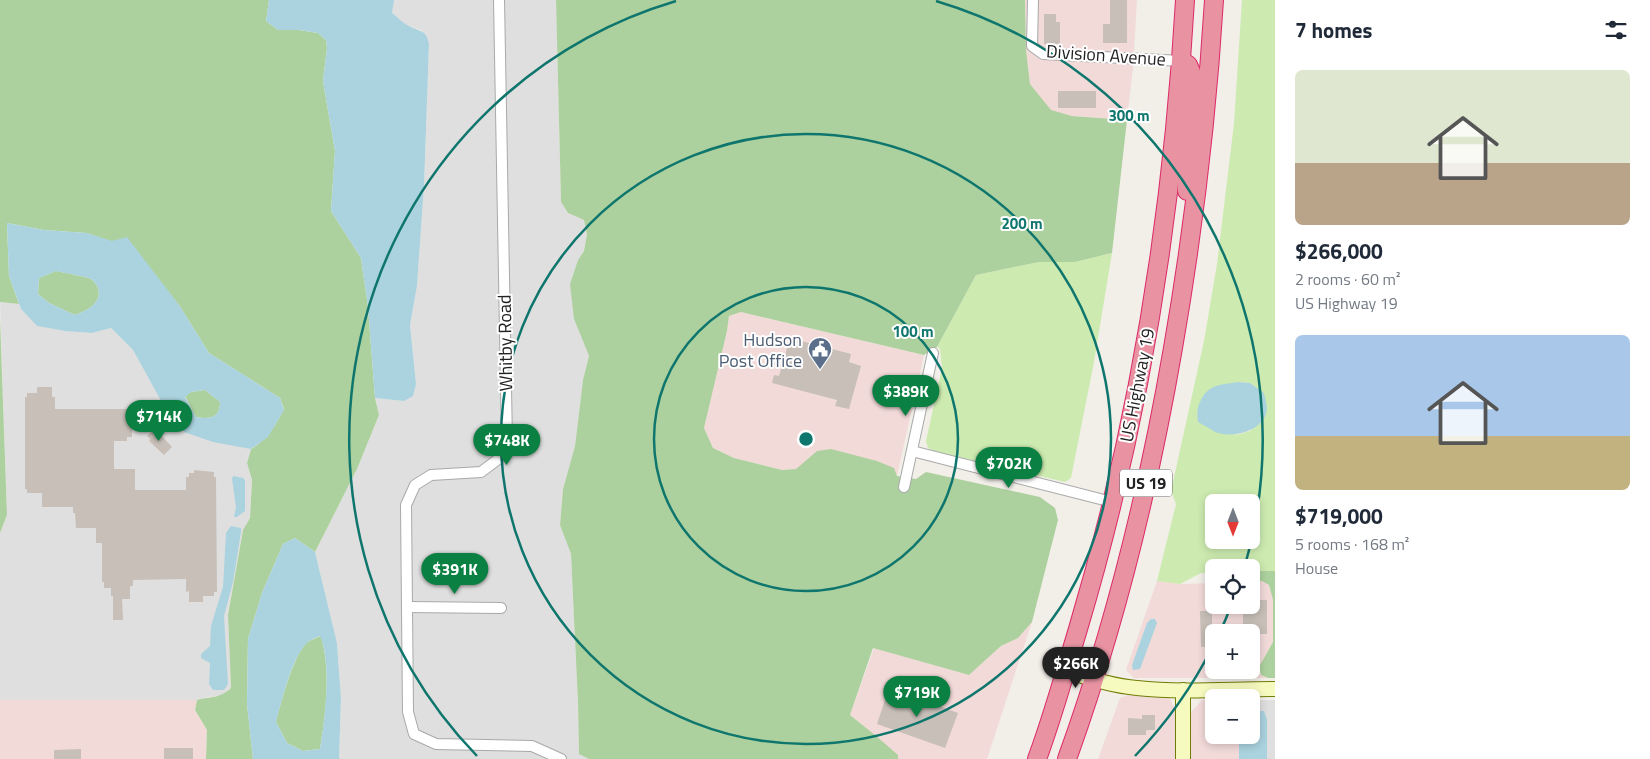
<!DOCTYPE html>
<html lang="en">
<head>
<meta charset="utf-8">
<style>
	body { margin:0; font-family:"Titillium Web",sans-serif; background:#f2f2f3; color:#1f2937; height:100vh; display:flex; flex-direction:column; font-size:19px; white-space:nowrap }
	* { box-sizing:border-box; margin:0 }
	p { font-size:16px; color:#747a83 }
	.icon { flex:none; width:28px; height:28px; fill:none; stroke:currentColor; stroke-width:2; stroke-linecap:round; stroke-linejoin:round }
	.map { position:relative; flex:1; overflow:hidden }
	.details { display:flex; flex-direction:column; background:#fff; width:375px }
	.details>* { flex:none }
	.needle { width:32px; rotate:180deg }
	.tools { position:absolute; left:1205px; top:494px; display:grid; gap:10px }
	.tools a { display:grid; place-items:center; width:55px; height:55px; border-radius:8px; background:#fff; box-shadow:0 2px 8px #0003; font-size:25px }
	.price { position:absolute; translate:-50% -42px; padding:0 11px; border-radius:18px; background:#0b8043; color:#fff; font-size:16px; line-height:32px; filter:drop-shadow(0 1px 2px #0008) }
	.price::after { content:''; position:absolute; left:50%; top:30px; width:15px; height:11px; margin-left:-8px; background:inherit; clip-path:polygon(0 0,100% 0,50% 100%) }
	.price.current { background:#222; color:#fff }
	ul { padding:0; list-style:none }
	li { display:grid; align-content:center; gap:10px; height:265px; padding:0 20px }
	li span { display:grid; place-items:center; height:155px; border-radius:8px; color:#555 }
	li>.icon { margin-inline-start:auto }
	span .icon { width:90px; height:90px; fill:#fffc; stroke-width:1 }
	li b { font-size:21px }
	h2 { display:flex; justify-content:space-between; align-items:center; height:60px; padding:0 20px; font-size:21px }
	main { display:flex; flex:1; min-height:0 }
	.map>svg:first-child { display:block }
	.residential { fill:#e0dfdf }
	.commercial { fill:#f2dad9; fill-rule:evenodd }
	.grass { fill:#cdebb0; fill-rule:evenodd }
	.forest { fill:#add19e }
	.water { fill:#aad3df; fill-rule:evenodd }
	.building { fill:#c7bfb8 }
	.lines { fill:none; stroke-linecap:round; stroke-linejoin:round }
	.street-casing { stroke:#a9a9a9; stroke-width:12 }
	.secondary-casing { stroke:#707d05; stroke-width:16 }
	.highway-casing { stroke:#dc2a67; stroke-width:20 }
	.street { stroke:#fff; stroke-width:10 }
	.secondary { stroke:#f7fabf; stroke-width:14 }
	.highway { stroke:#e892a2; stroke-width:18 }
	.ring { fill:none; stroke:#0f766e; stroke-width:2.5 }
	.labels { text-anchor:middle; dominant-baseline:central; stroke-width:4; stroke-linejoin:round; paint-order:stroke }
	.shield { fill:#fff; stroke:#646464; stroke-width:1 }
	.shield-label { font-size:16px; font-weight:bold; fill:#222 }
	.street-label { font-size:18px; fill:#222; stroke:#fff }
	.service-label { font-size:18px; fill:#4e5e75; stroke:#fff; text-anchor:end }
	.centre { fill:#0f766e; stroke:#fff; stroke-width:2.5 }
	.ring-label { font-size:15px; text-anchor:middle; font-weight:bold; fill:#0f766e; stroke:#fff; stroke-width:4; stroke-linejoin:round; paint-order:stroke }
</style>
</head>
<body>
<main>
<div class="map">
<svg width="1275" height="759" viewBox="0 0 1275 759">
	<rect width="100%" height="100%" fill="#f2efe9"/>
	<g class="residential">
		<path d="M394,0h162l5,202 7,11 16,7 3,14 -3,17 -6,9 -4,59 15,37 -6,24 -8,66 -12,43 -3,35 11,30 7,149 1,51 10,5h-250l2,-61 -4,-55 -22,-91 42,-83 22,-54 -4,-17 29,3 12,-17 -6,-59 7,-39 7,-100 5,-142 -8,-14 -13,-4 -17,-13z"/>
		<path d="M0,302l19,2 2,5 16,17 28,5 27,2 19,-5 22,22 27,49 24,33 67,17 -4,14 5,17 -2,38 -7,12 -15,85 3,73 -8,8 -15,1 -11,3h-197v-167l7,-18z"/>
		<path d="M1251,700h24v59h-8v-40l-3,-8h-13z"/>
	</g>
	<g class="commercial">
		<path d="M1025,0h112l-4,68 -6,52 -55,-4 -21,-5 -21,-27 -4,-34z"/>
		<path d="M741,312l183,43 -27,121 -92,-14 -9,7 -14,1 -48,-12 -21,-10 -9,-20 23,-97 2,-15z"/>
		<path d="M1157,581l23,3 34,-1v22h37v-23l11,-1 7,4 4,15v42l-14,25 2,8 7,3h-134l-8,-8zM1214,632h37v38h-37z"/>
		<path d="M1032,622l-45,137h-89l-1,-4 -22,-20 -25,-20 24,-67 95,27 32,-29 17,-8z"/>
		<path d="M1128,695h40l7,14v50h-77l22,-61z"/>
		<path d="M0,700h197l-2,10 12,20 -1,29h-206z"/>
		<path d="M1202,700h12v35h25v24h-50l1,-46z"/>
	</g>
	<g class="grass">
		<path d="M1242,0h33v571h-24v-3h-37v5h-13l-21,11 -23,-3 19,-77 -5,-13 33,-150 13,-77 17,-141zM1238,382l12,1 14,11v25l-14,12 -14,4zM1214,502h37v38h-37z"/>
		<path d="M1112,253l-18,109 -23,116 -6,4 -131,-31 -6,-3 -2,-7 16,-73 -2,-19 -3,-2 39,-72 63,-13h36z"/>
	</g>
	<g class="forest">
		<path d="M0,0h269l-3,21 12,9h21l19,3 8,7 1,8 -4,33 12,70 -4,60 30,47 7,49 7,91 4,17 -22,54 -42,83 -20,-14 -12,6 -21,49 -14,46 -1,65 6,55h-47l1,-29 -12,-20 2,-10c15,-4 22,-1 34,-12l-3,-73 15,-85 7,-12 2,-38 -5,-17 4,-14c15,-8 25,-24 33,-40l-4,-11 -71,-45 -30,-48 -22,-27 -45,-36 -25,-9 -43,-3 -37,-7 2,53 10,28 -19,-2z"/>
		<path d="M556,0h469l1,50 4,34 21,26 21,6 55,4 -15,133 -37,9h-36l-63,13 -39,72 -13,8 -183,-43 -12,4 -2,15 -23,97 9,20 21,10 48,12 14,-1 21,-18 14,-2 46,12 17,7 3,8 19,3 10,-7 114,25 15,11 3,12 -26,102 -14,16 -17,8 -32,29 -96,-27 -23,67 25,20 23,20v4h-309l-10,-5 -1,-51 -7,-149 -11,-29 3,-36 12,-43 8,-66 6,-24 -15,-37 -4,-35 8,-24 6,-9 3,-17 -3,-14 -16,-7 -7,-11z"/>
		<path d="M56,271c9,2 29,5 35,8 3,2 6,6 7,9 5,15 -12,23 -23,27l-26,-12 -11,-9 1,-16z"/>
		<path d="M0,316l7,199 -7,18z"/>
		<path d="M205,390l15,12c0,17 -11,17 -24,15l-11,-21 6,-4z"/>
		<path d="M1251,571h24v107h-7l-7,-3 -2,-8 14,-25v-42l-4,-15 -7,-4 -11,1z"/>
		<path d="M321,636c10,35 5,77 -1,113l-17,2 -16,-8 -11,-21c5,-21 17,-64 30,-79 4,-3 10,-5 15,-7z"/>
	</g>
	<g class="water">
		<path d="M269,0h125l-2,13c5,4 11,10 17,13 11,6 17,3 20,18l-5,142 -7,100 -7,39 6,59 -3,12 -9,5 -29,-3 -7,-91 -7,-49 -30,-47 4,-60 -12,-70 4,-33 -1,-8 -8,-7 -19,-3h-21l-12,-9z"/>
		<path d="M7,223l37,7 43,3 25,8 15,-4 52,68 30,48 71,45 4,12 -16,27 -17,12 -38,-7 -29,-10 -24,-33 -27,-49 -22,-22 -19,5 -27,-2 -28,-5 -16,-17 -12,-33zM56,271c8,2 29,5 35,8 3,2 6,6 7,9 5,15 -12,23 -23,27l-26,-12 -11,-9 1,-16zM205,390l15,12c0,17 -11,17 -24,15l-11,-20 6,-5z"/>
		<path d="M1238,382l12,1 14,10c1,5 3,11 3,16 -2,22 -34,30 -52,23 -5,-3 -11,-7 -17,-10 -1,-8 -1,-14 2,-20 8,-18 20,-17 38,-20z"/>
		<path d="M233,476l10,2 2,2v31l-8,6h-3l2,-10 -4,-28z"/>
		<path d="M231,526l10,2v4l-8,50 -9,34 4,68 -4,6h-11l-4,-6 1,-21 -9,-5v-4l9,-8 1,-20 12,-39 3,-54z"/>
		<path d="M295,538l20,14 22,91 4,55 -2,61h-86l-6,-55 1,-65 14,-46 21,-49zM320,636c12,27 5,83 0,113l-17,2 -16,-8 -11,-21c6,-22 15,-62 30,-78 3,-4 10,-6 14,-8z"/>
		<path d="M1151,619h4l2,4 -17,46 -7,1 -1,-5 15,-42z"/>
		<path d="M1251,711h13l3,8v40h-28v-24h12z"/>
	</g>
	<g class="building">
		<path d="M1110,0h17v43h-24v-19h7z"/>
		<path d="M1044,14h12v8h4v22h-16z"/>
		<rect x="1058" y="91" width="38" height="17"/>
		<path d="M790,338l61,16 -2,8 12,4 -12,43 -14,-3 2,-6 -65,-17 2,-8 5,1z"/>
		<path d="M37,387h15v10h3v12h72v3h5v25h-5v4h-13v28h21v21h51v-13h3v-4h5v-3l20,2v5h2l1,115h-3v4h-11v6h-14v-11l-3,1v-13l-53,1v6h-3v13h-8l1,21h-10v-24h-2v-8h-7v-6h-2v-39h-6v-15h-20l-1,-15h-2v-6h-31v-14h-15v-4h-2v-92h2v-4h10z"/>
		<path d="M153,430l4,4 1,-2 14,15 -8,8 -15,-14 1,-2 -3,-3z"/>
		<path d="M1251,600h16v34h-16v-2h-8v-27h8z"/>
		<path d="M1200,611h12v36h-11z"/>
		<path d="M889,688l69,25 -13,35 -68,-24z"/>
		<path d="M1142,715h13v15h-9v5h-18v-17l14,1z"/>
		<rect x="164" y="748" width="29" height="11"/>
		<path d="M81,749v10h-27v-9z"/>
	</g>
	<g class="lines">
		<g class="street-casing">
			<g id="street">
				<path d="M499,0l8,442 -10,18 -16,12 -50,3 -16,10 -9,20 2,207 6,22 22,10 96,2 29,13"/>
				<path d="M1033,0l-1,46 11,8 139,7"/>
				<path d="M912,451l200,51"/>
				<path d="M904,487l29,-134"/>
				<path d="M408,607l93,1"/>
			</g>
		</g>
		<g class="secondary-casing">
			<g id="secondary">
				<path d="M1066,671c23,7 46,15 71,17 45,5 92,1 138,1"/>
				<path d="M1183,690v69"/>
			</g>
		</g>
		<g class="highway-casing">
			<g id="highway">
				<path d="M1182,61l6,4 3,7 3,18 -7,82v19"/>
				<path d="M1037,759c16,-43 28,-87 41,-130 61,-204 95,-416 107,-629"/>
				<path d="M1067,759c48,-133 82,-272 106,-411 20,-115 34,-231 41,-348"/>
			</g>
		</g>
		<use href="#street" class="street"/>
		<use href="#secondary" class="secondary"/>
		<use href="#highway" class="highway"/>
	</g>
	<g class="ring">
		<circle cx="806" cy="439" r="152"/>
		<circle cx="806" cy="439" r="305"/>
		<path d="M1231 606A457 457 0 0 1 1220 632M1213 646A457 457 0 0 1 1135 756M477 756A457 457 0 0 1 676 1M936 1A457 457 0 0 1 1245 565"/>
	</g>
	<defs>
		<g id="civic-pin" transform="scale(1.25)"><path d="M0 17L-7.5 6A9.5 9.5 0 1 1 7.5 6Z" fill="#5c6f8a" stroke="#fff"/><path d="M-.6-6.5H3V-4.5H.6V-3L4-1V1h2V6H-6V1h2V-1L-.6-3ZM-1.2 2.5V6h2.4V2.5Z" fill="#fff"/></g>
	</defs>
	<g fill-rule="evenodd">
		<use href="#civic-pin" x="820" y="349"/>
	</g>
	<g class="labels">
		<rect class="shield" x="1120" y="469.5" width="52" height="27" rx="4"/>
		<g class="shield-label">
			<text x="1146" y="483">US 19</text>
		</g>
		<g class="street-label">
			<text transform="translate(1106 55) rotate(4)">Division Avenue</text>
			<text transform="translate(505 343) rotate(-91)">Whitby Road</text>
			<text transform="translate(1137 385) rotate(-79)">US Highway 19</text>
		</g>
		<g class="service-label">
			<text x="802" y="339">Hudson<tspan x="802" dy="21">Post Office</tspan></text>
		</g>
	</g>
	<circle cx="806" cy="439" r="8" class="centre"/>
	<g class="ring-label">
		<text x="1129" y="121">300 m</text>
		<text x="1022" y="229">200 m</text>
		<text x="913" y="337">100 m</text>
	</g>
</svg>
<div class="tools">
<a><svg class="needle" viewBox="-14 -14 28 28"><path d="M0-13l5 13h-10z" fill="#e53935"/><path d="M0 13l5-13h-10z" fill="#747a83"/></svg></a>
<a><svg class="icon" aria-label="locate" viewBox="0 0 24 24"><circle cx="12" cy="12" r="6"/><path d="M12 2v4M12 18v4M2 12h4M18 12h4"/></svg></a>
<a>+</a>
<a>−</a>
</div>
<b class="price" style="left:906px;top:417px">$389K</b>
<b class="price" style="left:159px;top:442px">$714K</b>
<b class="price" style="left:507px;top:466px">$748K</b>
<b class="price" style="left:1009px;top:489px">$702K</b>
<b class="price" style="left:455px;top:595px">$391K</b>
<b class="price current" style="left:1076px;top:689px">$266K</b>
<b class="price" style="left:917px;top:718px">$719K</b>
</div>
<section class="details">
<h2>7 homes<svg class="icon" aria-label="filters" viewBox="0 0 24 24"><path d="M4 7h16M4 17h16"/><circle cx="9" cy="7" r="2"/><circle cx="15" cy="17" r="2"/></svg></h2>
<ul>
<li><span style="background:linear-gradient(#dfe7d0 60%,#b9a48a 0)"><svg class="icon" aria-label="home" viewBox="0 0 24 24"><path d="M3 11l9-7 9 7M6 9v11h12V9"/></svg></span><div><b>$266,000</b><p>2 rooms · 60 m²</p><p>US Highway 19</p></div></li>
<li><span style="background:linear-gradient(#a9c7e8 65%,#c2b280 0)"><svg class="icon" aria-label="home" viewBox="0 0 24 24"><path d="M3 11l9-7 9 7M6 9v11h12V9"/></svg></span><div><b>$719,000</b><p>5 rooms · 168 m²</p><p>House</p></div></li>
</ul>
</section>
</main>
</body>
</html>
